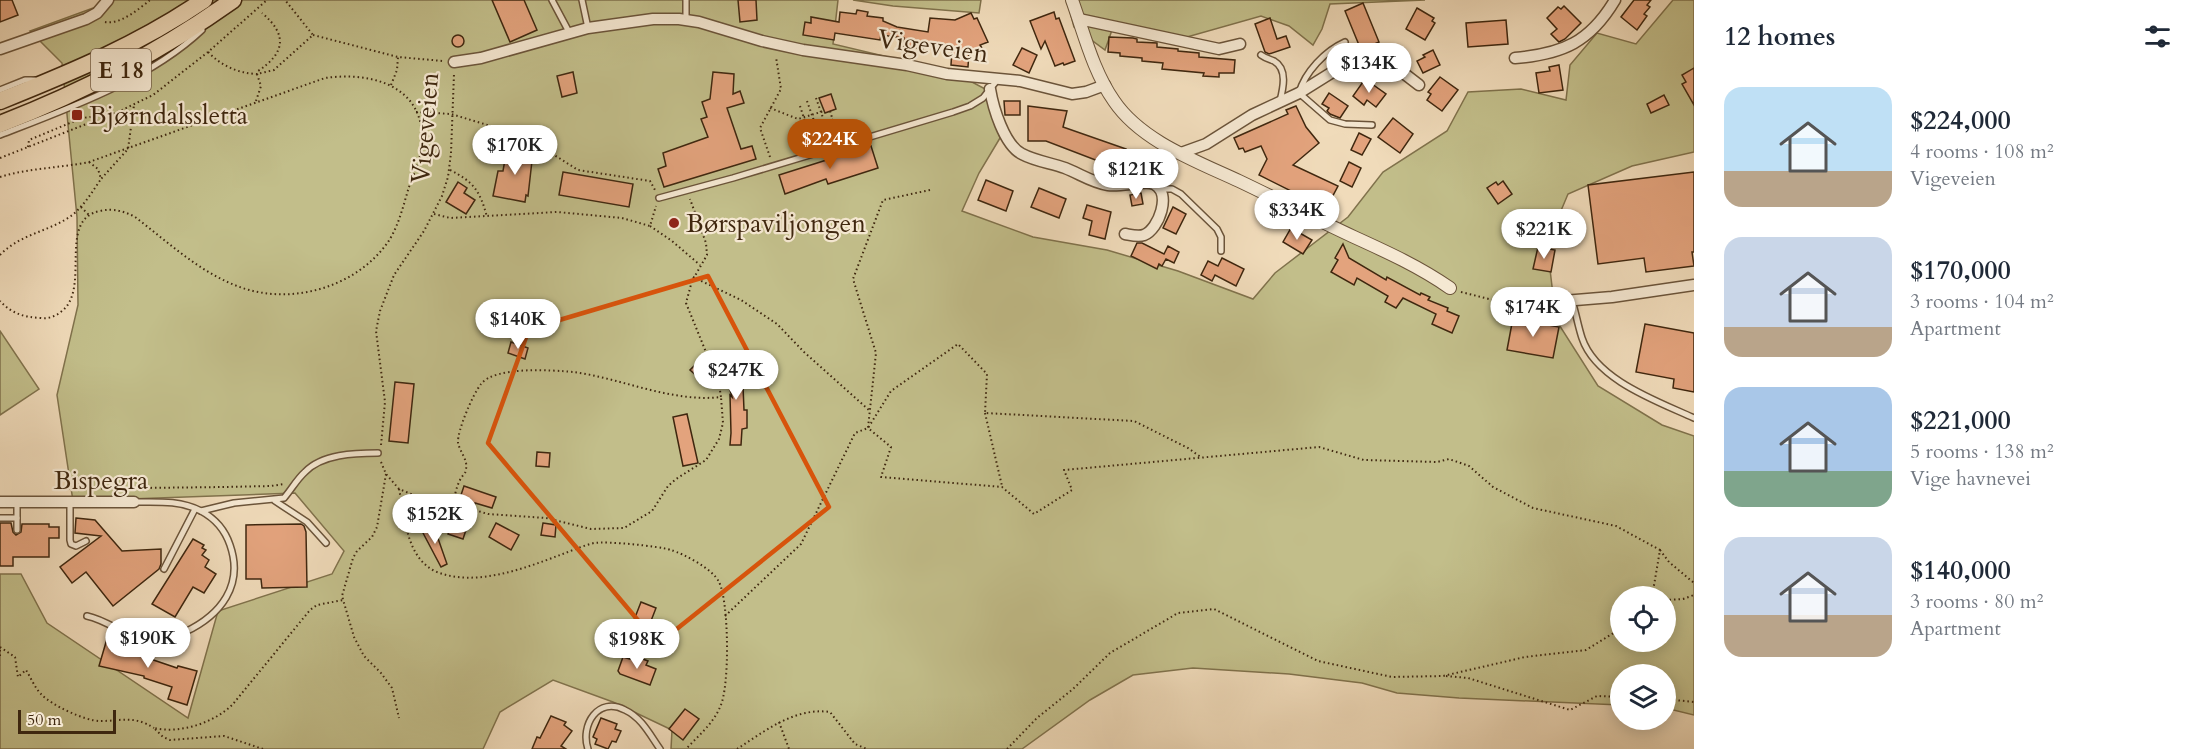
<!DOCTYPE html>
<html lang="en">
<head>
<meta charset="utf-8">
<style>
	body { margin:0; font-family:Cardo,serif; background:#f6f6f7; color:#1f2937; height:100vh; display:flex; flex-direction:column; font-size:22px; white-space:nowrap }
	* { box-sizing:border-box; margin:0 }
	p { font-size:20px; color:#747a83 }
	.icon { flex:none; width:33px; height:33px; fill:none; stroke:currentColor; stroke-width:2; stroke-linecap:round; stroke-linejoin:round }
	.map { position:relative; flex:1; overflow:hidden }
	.side { display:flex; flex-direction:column; background:#fff; width:510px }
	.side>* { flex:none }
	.buttons { position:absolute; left:1610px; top:586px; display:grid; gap:12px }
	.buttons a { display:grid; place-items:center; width:66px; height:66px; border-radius:50%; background:#fff; box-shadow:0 3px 15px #0003; font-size:30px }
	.scale { position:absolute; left:18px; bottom:15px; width:98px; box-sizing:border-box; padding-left:6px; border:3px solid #3f270f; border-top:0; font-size:16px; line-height:21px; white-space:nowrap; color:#3f270f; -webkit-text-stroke:4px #f5e8d2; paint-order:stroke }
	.price { position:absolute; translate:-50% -51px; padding:0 14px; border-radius:21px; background:#fff; color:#222; font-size:20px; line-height:39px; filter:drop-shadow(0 2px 3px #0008) }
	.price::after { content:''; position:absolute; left:50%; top:36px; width:18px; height:14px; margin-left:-9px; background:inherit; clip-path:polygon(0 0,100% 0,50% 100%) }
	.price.current { background:#b45309; color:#fff }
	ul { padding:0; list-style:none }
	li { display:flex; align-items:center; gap:18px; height:150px; padding:0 30px }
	li span { display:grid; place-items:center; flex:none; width:168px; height:120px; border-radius:18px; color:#555 }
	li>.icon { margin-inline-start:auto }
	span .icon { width:72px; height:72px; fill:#fffc; stroke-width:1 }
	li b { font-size:26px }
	h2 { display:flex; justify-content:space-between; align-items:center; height:72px; padding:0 30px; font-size:26px }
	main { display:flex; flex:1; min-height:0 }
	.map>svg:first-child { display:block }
	.green { fill:#c2be8a; stroke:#80724c; stroke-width:1.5; fill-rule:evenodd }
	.building { fill:#e3a37d; stroke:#3f270f; stroke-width:1.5 }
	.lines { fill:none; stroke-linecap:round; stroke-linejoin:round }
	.service-casing { stroke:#6b543a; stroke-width:8 }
	.minor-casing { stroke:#6b543a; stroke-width:13 }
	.tertiary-casing { stroke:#6b543a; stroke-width:14 }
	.trunk-casing { stroke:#3f270f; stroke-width:19 }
	.path { stroke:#3f270f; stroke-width:2; stroke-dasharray:1.5 3; stroke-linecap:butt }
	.service { stroke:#f5e8d2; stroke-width:5 }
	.minor { stroke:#f5e8d2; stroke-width:10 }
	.tertiary { stroke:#f5e8d2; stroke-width:12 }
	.trunk { stroke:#f0dbba; stroke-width:16 }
	.marked { fill:none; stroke:#d7540c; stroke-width:4.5; stroke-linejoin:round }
	.poi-dot { fill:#8f2418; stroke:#f5e8d2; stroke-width:2 }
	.labels { text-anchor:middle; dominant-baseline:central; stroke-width:4.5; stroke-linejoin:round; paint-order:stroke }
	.shield { fill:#f5e8d2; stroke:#76614a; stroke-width:1.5 }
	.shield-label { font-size:24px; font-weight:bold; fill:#3f270f }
	.street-label { font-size:26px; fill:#3f270f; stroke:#f5e8d2 }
	.poi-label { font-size:26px; fill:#3f270f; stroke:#f5e8d2; text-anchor:start }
</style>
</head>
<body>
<main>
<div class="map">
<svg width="1694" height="749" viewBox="0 0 1694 749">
	<rect width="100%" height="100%" fill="#f0dbba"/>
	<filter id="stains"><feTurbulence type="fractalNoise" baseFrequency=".00333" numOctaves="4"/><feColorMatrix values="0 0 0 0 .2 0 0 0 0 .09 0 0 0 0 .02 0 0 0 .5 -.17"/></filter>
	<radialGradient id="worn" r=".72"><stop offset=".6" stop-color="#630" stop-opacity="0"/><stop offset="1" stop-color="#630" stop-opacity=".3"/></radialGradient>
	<g class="green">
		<path d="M115,0h723l-5,44 122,29 34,18 11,47 -21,35 -17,38 71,26 74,13 71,21 75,28 22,-26 73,-56 35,-45 64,-41 21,-39 53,-3 45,11 4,-35 27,-32 39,11 37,-44h21v152l-62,14 -64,28 -21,50 9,76 42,66 64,39 32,11v279l-29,-7v-33h-45v30l-161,-7 -62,-5 -35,-10 -73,-9 -96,-6 -60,7 -43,25 -68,49h-351l1,-19 -59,-28 -60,-22 -53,32 -17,37h-483v-175h21l26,49 141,95 30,-107 114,-37 12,-23 -49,-58 -222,8 -16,-106 21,-90 -1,-88 -15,-154 -32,-32zM1620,597h45v45h-45z"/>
		<path d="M853,0h128l-2,13 -86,-7z"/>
		<path d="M1067,0h358l-95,4 -8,25 -9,16 -24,-19 -28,-10 -74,21 -75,-7 -7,20 -31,-23z"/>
		<path d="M0,331l39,58 -39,26z"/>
	</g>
	<g class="building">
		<path d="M0,0h12l6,15 -18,7z"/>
		<path d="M492,0h32l13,30 -27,12z"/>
		<path d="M738,0h18l1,20 -17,2z"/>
		<path d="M1634,0h17l-4,5 3,2 -6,7 3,2 -10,14 -16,-13z"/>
		<path d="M1363,3l16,39 -18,8 -16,-39z"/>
		<path d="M1564,6l17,17 -16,16 -6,3 -8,-8 6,-5 -10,-11 11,-11 3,2z"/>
		<path d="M1417,8l17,10 -2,3 3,2 -10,17 -19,-11z"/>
		<path d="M857,10l11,2 -1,4 16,2v3l14,6 31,5 2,-14 25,2 16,-7 3,6 3,-1 11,24 -8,3 2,3 -13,4 -1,15 -17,-2 1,-16 -28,-4 -1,4 -20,-3 1,-8 -23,-3 -1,5 -45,-7 -1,7 -31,-5 2,-13 6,1v-6l28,5 1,-10 16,2z"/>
		<path d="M1054,12l2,7 3,-1 16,43 -11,4 -1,-2 -8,3 -10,-25 -4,8 -11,-28z"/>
		<path d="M1270,18l7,21 9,-3 4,11 -21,7 -4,-2 -10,-28z"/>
		<path d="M1506,20l2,24 -40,3 -2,-24z"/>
		<circle cx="458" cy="41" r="6"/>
		<path d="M1109,37l24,1 4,1v3l20,1v4l21,2v2l21,2v4l36,3 -1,13h-15v4l-16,-1 1,-3 -42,-4 1,-6 -21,-2v-3l-22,-2v-3l-12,-1z"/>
		<path d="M1022,48l15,7 -8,18 -16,-8z"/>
		<path d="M1433,50l7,15 -17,8 -6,-12 8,-4 -2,-2z"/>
		<path d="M1559,65l4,25 -24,3 -3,-20 14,-2 -1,-4z"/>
		<path d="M1694,68v37l-12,-21 4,-2 -4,-7z"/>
		<path d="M573,72l4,21 -15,4 -5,-21z"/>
		<path d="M713,72l21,2 -1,20 7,-3 4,12 -17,5 14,41 11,-3 4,13 -92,28 -6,-18 8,-3 -3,-13 45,-16 -7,-18 6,-2 -5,-15 8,-3z"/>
		<path d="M1440,77l18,13 -16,21 -15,-11 4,-6 -3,-2z"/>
		<path d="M1365,79l21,15 -10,13 -9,-7 -3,5 -11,-9z"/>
		<path d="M1329,93l19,13 -8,12 -10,-4 -3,-3 2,-3 -7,-4z"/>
		<path d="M831,94l5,15 -11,4 -6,-15z"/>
		<path d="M1664,95l5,10 -18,8 -4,-9z"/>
		<path d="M1004,101h16v14h-15z"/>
		<path d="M1028,106l39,5 -4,16 63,22 -7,20 -73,-28h-18z"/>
		<path d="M1296,106l10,21 13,16 -26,22 45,21 -9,17 -3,-2 -3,6 -64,-32 8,-16 -6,-13 -16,6 -2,-4 -4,1 -5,-11 54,-24 -2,-4z"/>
		<path d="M1393,118l20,16 -13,19 -22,-16z"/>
		<path d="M1359,133l12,6 -9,16 -11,-5z"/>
		<path d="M871,146l7,22 -50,16 -2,-5 -41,15 -6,-19z"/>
		<path d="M507,148l26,4 -5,44 -2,-1 -1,7 -32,-6 5,-25h5z"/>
		<path d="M1349,162l12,6 -9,19 -12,-6z"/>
		<path d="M563,172l70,12 -4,23 -70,-12z"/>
		<path d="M1694,172v80h-2l2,14 -48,6 -2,-14 -46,6 -10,-79z"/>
		<path d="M986,180l27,11 -7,20 -28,-11z"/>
		<path d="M1503,181l9,13 -14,10 -11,-16 9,-6 2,3z"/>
		<path d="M458,182l9,6 -3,5 11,7 -9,14 -20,-12z"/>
		<path d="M1039,188l27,11 -7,19 -28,-11z"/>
		<path d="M1141,193l2,11 -11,2 -2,-11z"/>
		<path d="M1087,205l24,7 -6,27 -16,-4 3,-14 -9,-3z"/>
		<path d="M1173,207l13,7 -10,20 -13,-6z"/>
		<path d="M1291,228l21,12 -9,14 -20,-12z"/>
		<path d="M1137,243h5l22,11 4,-8 11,6 -5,11 -8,-4 -4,7 -3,-2 -2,5 -26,-13z"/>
		<path d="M1343,244l6,14 37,22 1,-3 33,18 1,-2 9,4 -2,3 20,8 -1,3 12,5 -7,17 -20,-9 4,-10 -33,-16 -7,10 -11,-6 3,-6 -31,-18 -3,7 -23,-13 7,-12 -3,-2z"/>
		<path d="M1538,247l17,3 -4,22 -18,-3z"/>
		<path d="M1222,258l22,11 -8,17 -21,-11 -3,6 -11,-6 7,-14 10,5z"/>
		<path d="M1513,318l46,9 -6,31 -46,-8z"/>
		<path d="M1645,324l49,9v59l-21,-4 1,-9 -38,-7z"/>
		<path d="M511,342l17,6 -3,11 -17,-6z"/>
		<path d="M735,357l8,29 1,24h3v18l-5,1 -1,16h-11l1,-12 -1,-38 2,2 -10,-36z"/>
		<path d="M697,363l9,8 -7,7 -9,-8z"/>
		<path d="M395,382l19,2 -6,59 -19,-2z"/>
		<path d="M687,414l11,49 -15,3 -10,-49z"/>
		<path d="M537,452l13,1 -1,14 -13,-1z"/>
		<path d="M464,486l32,11 -4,11 -17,-5 -12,36 -15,-5z"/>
		<path d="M76,518l19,2 27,31 39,-2v15l-2,5 -46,37 -27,-34 -14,11 -12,-16 41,-31 -26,-3z"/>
		<path d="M0,523h11l2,9 3,3 5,-3 1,-8h27v3h10v11h-10v19h-36v9h-13z"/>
		<path d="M496,523l23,12 -8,15 -22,-13z"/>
		<path d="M543,523l13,2 -1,12 -14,-2z"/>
		<path d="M301,524l3,2 2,6 1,55 -45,1 -1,-9h-15v-54z"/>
		<path d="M434,527l13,37 -6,3 -19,-36z"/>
		<path d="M193,539l11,6 -2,3 4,2 -4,5 7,5 -4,7 11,7 -12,19 -11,-6 -18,30 -23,-13z"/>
		<path d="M641,602l15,6 -12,31 -15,-6z"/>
		<path d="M109,632l18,7 -3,11 53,18 1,-2 19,5 -10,34 -19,-6 4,-12 -28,-9v-2l-45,-10z"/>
		<path d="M632,655l16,6 -2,4 10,4 -6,16 -30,-11 -2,-3 5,-14 7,2z"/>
		<path d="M685,709l14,10 -16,21 -14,-11z"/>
		<path d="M551,716l15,6 -2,3 8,6 -11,15 5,3h-34l5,-12 3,1z"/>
		<path d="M601,718l16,6 -2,5 6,2 -5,11 -4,-1 -4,8 -13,-5 2,-5 -4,-2z"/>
	</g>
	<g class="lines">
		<g class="service-casing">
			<g id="service">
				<path d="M552,0l17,32"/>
				<path d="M582,0l6,28"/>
				<path d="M686,20v-20"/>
				<path d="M1345,42c-20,9 -40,30 -46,51l31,27 15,4 27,1"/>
				<path d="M1261,55c4,3 8,4 13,6 14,8 9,28 6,40"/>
				<path d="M0,90l25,-10h10"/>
				<path d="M0,135c67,-26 149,-55 202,-105"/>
				<path d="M1160,189h12l9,5 36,35 4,8v14"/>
				<path d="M659,198l74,-20 220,-66 17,-6 13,-8 15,-19"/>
				<path d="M1572,301c4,12 6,25 10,37 14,42 75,63 112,80"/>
				<path d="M275,501l32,21 19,21"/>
				<path d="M17,503v27"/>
				<path d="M70,503v37l1,4 5,2 10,-5"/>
				<path d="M201,511l33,-8 50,-5c7,-8 13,-19 21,-26 17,-18 50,-19 73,-19"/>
				<path d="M0,518h17"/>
				<path d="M164,569l31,-60"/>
				<path d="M87,616c24,5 43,25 68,26 10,1 21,-5 30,-10 36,-17 59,-47 45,-87 -5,-15 -16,-27 -29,-34 -21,-11 -45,-9 -67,-9"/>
				<path d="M588,749c-8,-24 10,-53 37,-39 17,8 25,25 35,39"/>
			</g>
		</g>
		<g class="minor-casing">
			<g id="minor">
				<path d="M1079,19l140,30 21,-5"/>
				<path d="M0,49l86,-30 11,-6 11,-13"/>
				<path d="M1515,58c48,-4 75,-16 100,-58"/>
				<path d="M454,62l27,-4 107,-30 65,-9h26l20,3 63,19 41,9 104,15 40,9 73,7 52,13 14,-2 19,-7"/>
				<path d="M990,89c3,18 14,56 32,65 13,7 29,9 43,14 15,6 28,15 43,17 13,2 37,-5 46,-1 18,9 5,45 -10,51 -6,2 -13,0 -19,-1"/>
				<path d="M1181,153l25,-9 46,-29 47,-22 32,-20 27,-11 20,-2 28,15 13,10"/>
				<path d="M1515,305l97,-8 82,-12"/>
				<path d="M0,502h134"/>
			</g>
		</g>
		<g class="tertiary-casing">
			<path id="tertiary" d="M1072,0c12,33 21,71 42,101 27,40 82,60 125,80 38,18 76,38 115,56 33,15 66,30 96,51"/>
		</g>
		<g class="trunk-casing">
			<g id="trunk">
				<path d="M0,101c72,-29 140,-57 204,-101"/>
				<path d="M0,124c83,-32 160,-72 233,-124"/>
			</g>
		</g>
		<g class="path">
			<path d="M105,22c15,3 34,-13 45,-22"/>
			<path d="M313,35l85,22 45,4"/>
			<path d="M208,52c14,14 29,21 49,22l1,-3c27,-18 30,-36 4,-58"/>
			<path d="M391,85l6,-15 1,-13"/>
			<path d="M816,98l12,34"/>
			<path d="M256,101l5,-15 -4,-12 17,-4 39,-35 -28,-35"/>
			<path d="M807,101l12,34"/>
			<path d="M800,106l10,31"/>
			<path d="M770,108l28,11 26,-8"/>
			<path d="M830,111l8,26"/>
			<path d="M416,112l35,2 73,22 54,34 72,11 5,9"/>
			<path d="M807,127l26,-8"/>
			<path d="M28,147l1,-7 53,-22 8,-1 5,3"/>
			<path d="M770,157l-10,-29 21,-39 -5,-32"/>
			<path d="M0,158l122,-48 31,-15 55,-43 59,-52"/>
			<path d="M89,162l9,7 3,10 27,-30 6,-44"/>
			<path d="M450,170c24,12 30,21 37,47"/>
			<path d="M0,177c29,-9 60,-9 89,-15l236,-84c42,-6 94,5 97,56 2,18 -7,36 -13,53 -6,19 -11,43 -24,59 -33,43 -97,60 -148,40 -39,-15 -69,-44 -102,-69 -11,-6 -22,-9 -35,-6 -43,8 -9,77 -38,100 -6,5 -13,8 -21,7 -17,-1 -29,-4 -41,-17"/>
			<path d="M930,190l-47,10 -30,79 23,74 -8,75 23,19 -10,30 121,10 32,27 38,-24 -8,-20 255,-23 45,13 73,2 12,-3 20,7 24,21 40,21 83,18 44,24 -8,47"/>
			<path d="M81,207l8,8"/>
			<path d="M434,214l16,4 107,-6 65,6 28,8 6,-20"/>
			<path d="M650,226l22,15 28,24"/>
			<path d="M0,255c20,-21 48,-23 71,-39 13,-10 21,-24 30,-37"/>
			<path d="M693,277l48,23 36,24 27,28 65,58"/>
			<path d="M1461,292l44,11"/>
			<path d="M985,413l17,73"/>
			<path d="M381,445l4,-43 -9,-71 4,-20 14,-36 30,-44 18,-35 6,-19 3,-24 3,-79"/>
			<path d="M381,462l5,12 13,15 39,16 23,1 27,8 58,4 45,11 33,-1 28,-17 16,-25 8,-7 30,-19 13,-21 4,-16 -2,-26"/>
			<path d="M386,474l-9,53 -5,10 -15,14 -4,7 -11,38 12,41 10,19 17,17 11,15 7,30"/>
			<path d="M56,489l168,-2 47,-1 13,-2"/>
			<path d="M399,489c6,28 7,70 38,83 38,15 86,-3 123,-17 11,-4 22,-9 34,-12 13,-2 64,3 77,7 13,4 42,19 48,32 10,19 11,106 1,125 -7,17 -22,29 -34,42"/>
			<path d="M451,506c4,-8 5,-19 9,-26 2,-5 6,-6 6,-11 2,-9 -6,-17 -8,-26 -1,-12 15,-49 23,-59 14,-18 71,-14 92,-12 48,6 99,31 148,25l-2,-13 -33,-81 6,-22 15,-26 -1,-12 -16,-44"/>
			<path d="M1660,550l9,12 25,21"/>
			<path d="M1665,600l18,-1 11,-4"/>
			<path d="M725,616l76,-72 54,-111 13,-5 23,-37 67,-47 29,30 -2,39 149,8 54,27 14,10"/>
			<path d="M0,656v-9l15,10 3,20 8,-7c5,8 9,18 15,24 10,11 44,27 59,27 22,0 33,-6 54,7"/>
			<path d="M1446,676l22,2 102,32 27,-14 23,1"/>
			<path d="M1665,699l29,3"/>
			<path d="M779,722l10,27"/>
			<path d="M263,749l-39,-13 -54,4 -7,-3 -9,-9c26,6 60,-5 79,-24l77,-94 7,-5 26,-5"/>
			<path d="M737,749c28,-18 58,-42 93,-37l25,32 12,5"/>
			<path d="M1007,749l30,-31 36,-29 37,-36 68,-40 36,-4 104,52 74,16 51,-1 82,-19 61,-7 34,-21"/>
		</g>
		<use href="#service" class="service"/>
		<use href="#minor" class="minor"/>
		<use href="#tertiary" class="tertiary"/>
		<use href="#trunk" class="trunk"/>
	</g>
	<path class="marked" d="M708,276l121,231 -171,137 -170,-201 41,-114z"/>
	<g class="poi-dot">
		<rect x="71" y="109" width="12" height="12" rx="3"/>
		<circle cx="674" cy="223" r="6"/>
	</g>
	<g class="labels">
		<rect class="shield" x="91" y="49" width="60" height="42" rx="4.5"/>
		<g class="shield-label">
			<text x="121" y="70">E 18</text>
		</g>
		<g class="street-label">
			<text transform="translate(933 46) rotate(8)">Vigeveien</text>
			<text transform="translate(425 128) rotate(-85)">Vigeveien</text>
			<text x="101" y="480">Bispegra</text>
		</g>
		<g class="poi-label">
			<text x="89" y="115">Bjørndalssletta</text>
			<text x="686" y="223">Børspaviljongen</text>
		</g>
	</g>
	<rect width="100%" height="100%" filter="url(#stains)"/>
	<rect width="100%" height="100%" fill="url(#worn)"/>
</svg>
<div class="buttons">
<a><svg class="icon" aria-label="locate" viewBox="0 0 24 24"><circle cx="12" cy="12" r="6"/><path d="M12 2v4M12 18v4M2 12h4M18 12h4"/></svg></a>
<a><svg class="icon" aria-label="layers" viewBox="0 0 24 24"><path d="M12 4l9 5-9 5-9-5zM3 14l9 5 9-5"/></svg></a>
</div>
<div class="scale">50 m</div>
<b class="price" style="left:1369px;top:94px">$134K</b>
<b class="price current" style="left:830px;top:170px">$224K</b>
<b class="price" style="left:515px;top:176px">$170K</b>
<b class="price" style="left:1136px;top:200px">$121K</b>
<b class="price" style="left:1297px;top:241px">$334K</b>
<b class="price" style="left:1544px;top:260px">$221K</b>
<b class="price" style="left:1533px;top:338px">$174K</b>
<b class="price" style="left:518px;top:350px">$140K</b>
<b class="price" style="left:736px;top:401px">$247K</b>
<b class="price" style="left:435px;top:545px">$152K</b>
<b class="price" style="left:148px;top:669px">$190K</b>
<b class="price" style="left:637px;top:670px">$198K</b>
</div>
<section class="side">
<h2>12 homes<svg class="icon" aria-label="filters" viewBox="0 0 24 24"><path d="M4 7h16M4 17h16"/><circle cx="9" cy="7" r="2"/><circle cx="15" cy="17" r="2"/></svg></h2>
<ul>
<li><span style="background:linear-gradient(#bfe0f5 70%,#b9a48a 0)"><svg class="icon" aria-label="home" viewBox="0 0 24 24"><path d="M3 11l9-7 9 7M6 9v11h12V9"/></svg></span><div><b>$224,000</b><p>4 rooms · 108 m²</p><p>Vigeveien</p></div></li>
<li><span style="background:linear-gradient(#c9d6e8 75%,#b9a48a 0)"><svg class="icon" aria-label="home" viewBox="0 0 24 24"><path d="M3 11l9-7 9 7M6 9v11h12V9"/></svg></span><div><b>$170,000</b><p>3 rooms · 104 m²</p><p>Apartment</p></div></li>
<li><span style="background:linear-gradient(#a9c7e8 70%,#7fa58c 0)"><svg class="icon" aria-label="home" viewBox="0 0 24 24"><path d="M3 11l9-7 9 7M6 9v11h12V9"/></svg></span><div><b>$221,000</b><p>5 rooms · 138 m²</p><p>Vige havnevei</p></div></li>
<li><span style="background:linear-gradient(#c9d6e8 65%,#b9a48a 0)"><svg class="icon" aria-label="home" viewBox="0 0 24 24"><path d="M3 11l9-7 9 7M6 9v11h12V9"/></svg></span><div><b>$140,000</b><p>3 rooms · 80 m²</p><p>Apartment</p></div></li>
</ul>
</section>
</main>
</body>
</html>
